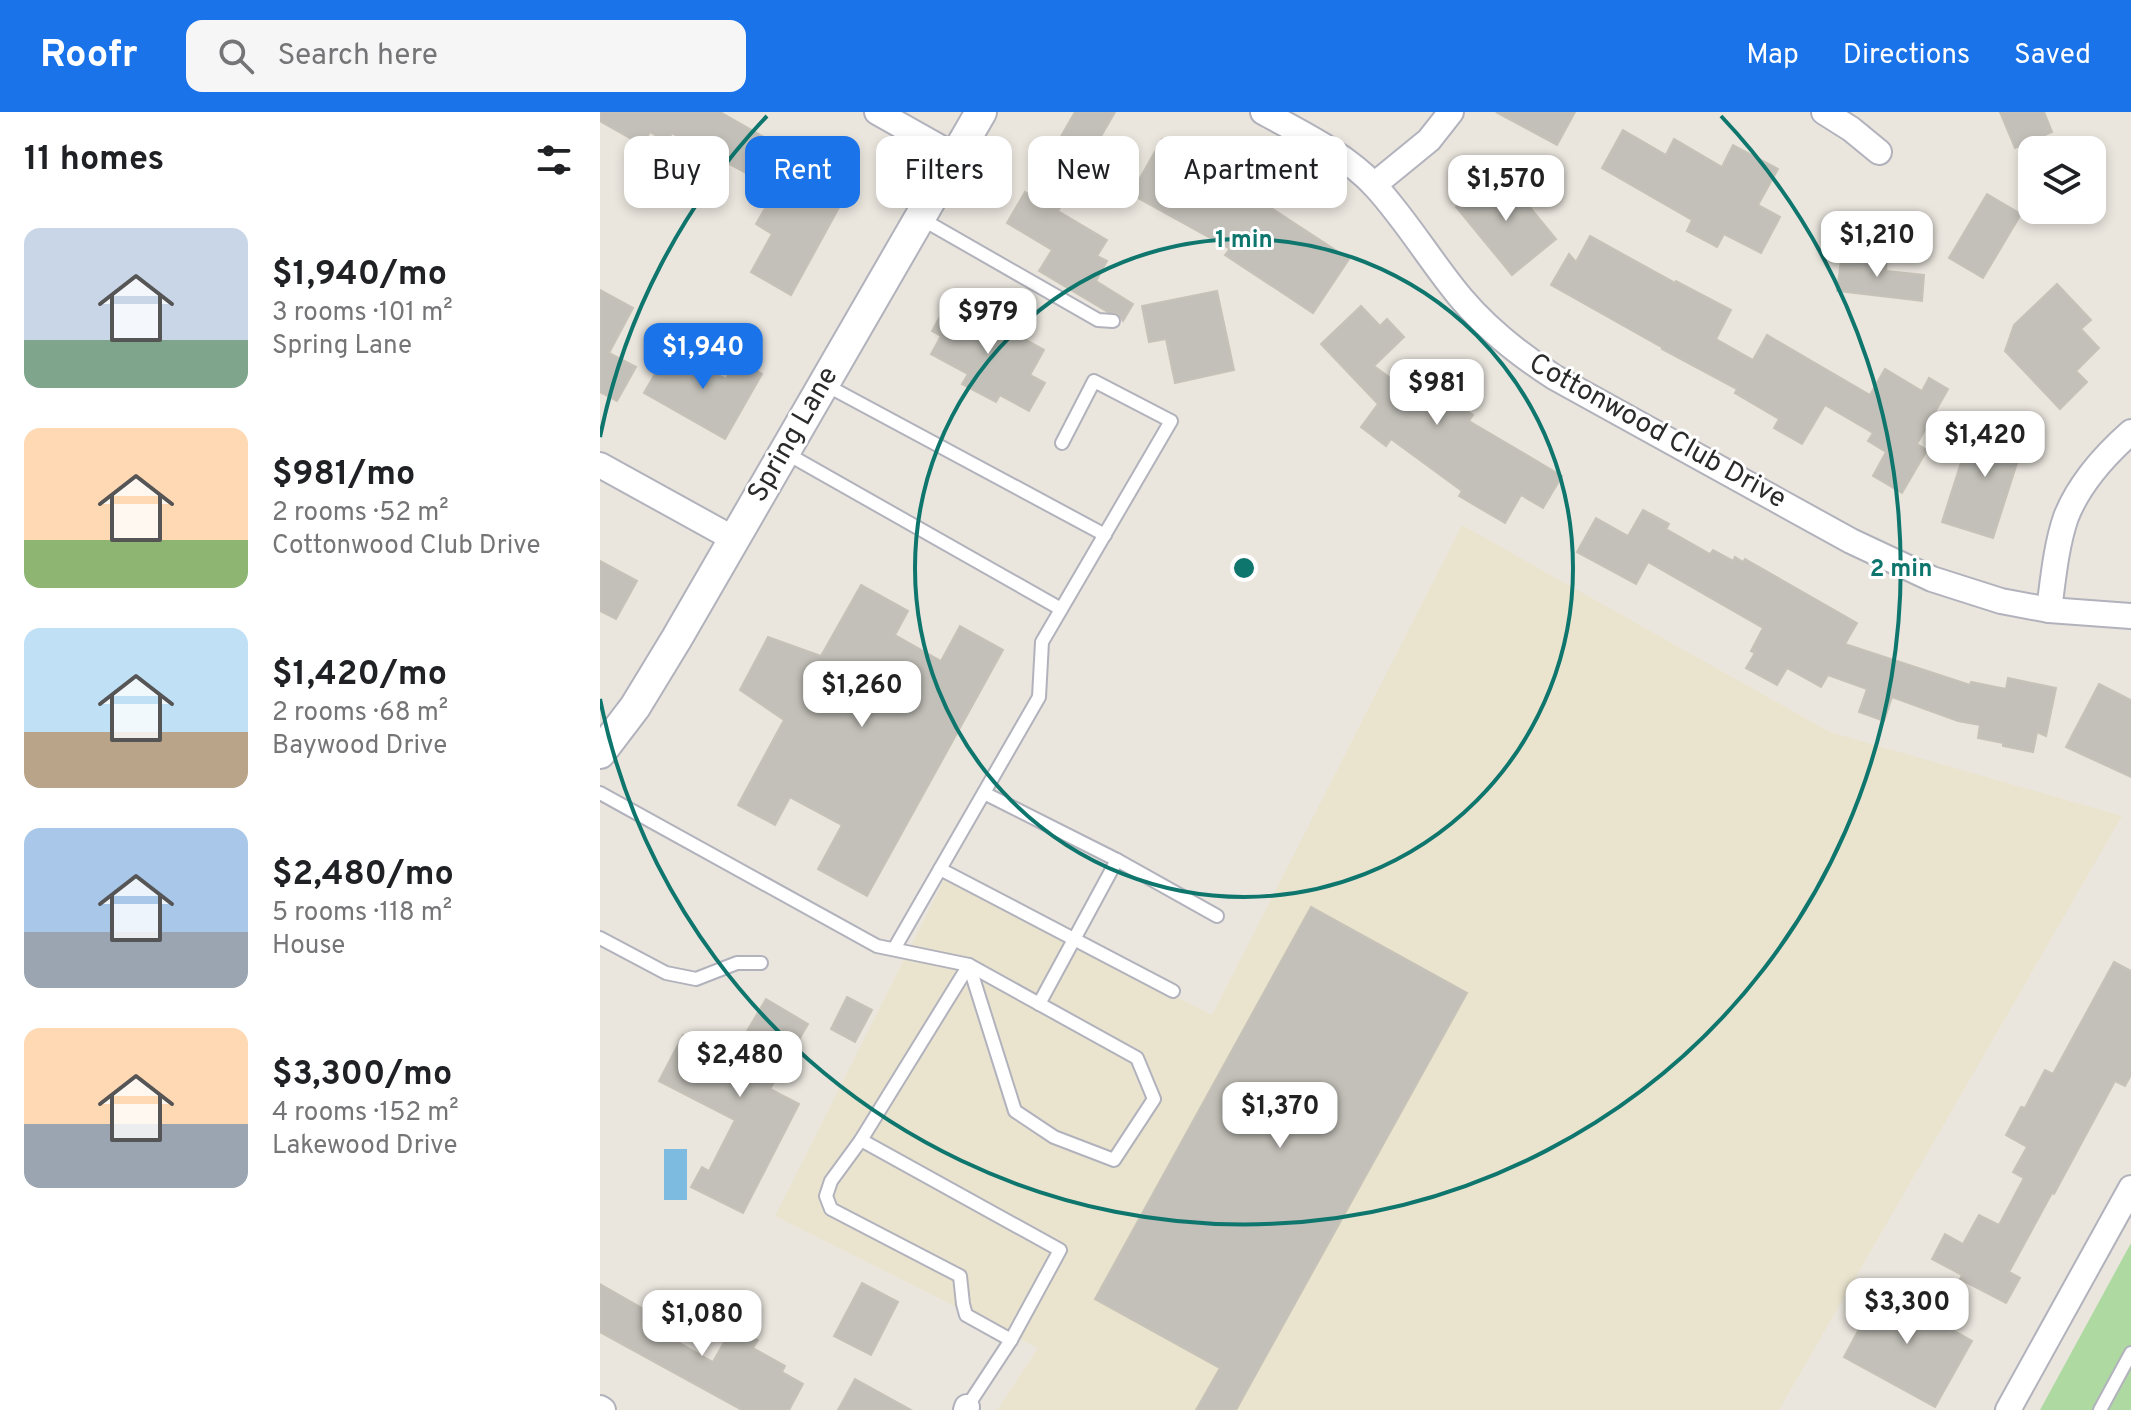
<!DOCTYPE html>
<html lang="en">
<head>
<meta charset="utf-8">
<style>
	body { margin:0; font-family:Overpass,sans-serif; background:#f6f6f6; color:#202124; height:100vh; display:flex; flex-direction:column; font-size:30px; white-space:nowrap }
	* { box-sizing:border-box; margin:0 }
	p { font-size:26px; color:#757577 }
	.icon { flex:none; width:44px; height:44px; fill:none; stroke:currentColor; stroke-width:2; stroke-linecap:round; stroke-linejoin:round }
	.map { position:relative; flex:1; overflow:hidden }
	.side { display:flex; flex-direction:column; background:#fff; width:600px }
	.side>* { flex:none }
	.hud { position:absolute; left:24px; top:24px; width:760px; height:72px; display:flex; gap:16px }
	.controls { position:absolute; left:1418px; top:24px; display:grid; gap:16px }
	.controls a { display:grid; place-items:center; width:88px; height:88px; border-radius:16px; background:#fff; box-shadow:0 4px 12px #0003; font-size:40px }
	.price { position:absolute; translate:-50% -68px; padding:0 18px; border-radius:16px; background:#fff; color:#222; font-size:26px; line-height:52px; filter:drop-shadow(0 2px 4px #0008) }
	.price::after { content:''; position:absolute; left:50%; top:48px; width:24px; height:18px; margin-left:-12px; background:inherit; clip-path:polygon(0 0,100% 0,50% 100%) }
	.price.on { background:#1a73e8; color:#fff }
	ul { padding:0; list-style:none }
	li { display:flex; align-items:center; gap:24px; height:200px; padding:0 24px }
	li span { display:grid; place-items:center; flex:none; width:224px; height:160px; border-radius:16px; color:#555 }
	li>.icon { margin-inline-start:auto }
	span .icon { width:96px; height:96px; fill:#fffc; stroke-width:1 }
	li b { font-size:34px }
	h2 { display:flex; justify-content:space-between; align-items:center; height:96px; padding:0 24px; font-size:34px }
	.tag { padding:0 28px; border-radius:16px; background:#fff; box-shadow:0 4px 12px #0003; font-size:28px; line-height:72px }
	.tag.on { background:#1a73e8; color:#fff }
	header { display:flex; align-items:center; gap:48px; box-sizing:border-box; height:112px; padding:0 40px; background:#1a73e8; color:#fff }
	header strong { font-size:38px }
	nav { display:flex; gap:44px; margin-inline-start:auto; font-size:28px }
	.search { width:560px; height:72px; background:#f6f6f6; display:flex; align-items:center; gap:20px; box-sizing:border-box; padding:0 28px; border-radius:16px; color:#757577; font-size:30px }
	main { display:flex; flex:1; min-height:0 }
	.map>svg:first-child { display:block }
	.education { fill:#eae4cf }
	.green { fill:#aedaa1 }
	.water { fill:#7dbbe0 }
	.building { fill:#c3c0b9; stroke:#c6c2b8; stroke-width:2 }
	.lines { fill:none; stroke-linecap:round; stroke-linejoin:round }
	.service-casing { stroke:#b1b2bc; stroke-width:16 }
	.minor-casing { stroke:#b1b2bc; stroke-width:28 }
	.tertiary-casing { stroke:#b1b2bc; stroke-width:34 }
	.service { stroke:#fff; stroke-width:12 }
	.minor { stroke:#fff; stroke-width:24 }
	.tertiary { stroke:#fff; stroke-width:30 }
	.ring { fill:none; stroke:#0f766e; stroke-width:4 }
	.labels { text-anchor:middle; dominant-baseline:central; stroke-width:6; stroke-linejoin:round; paint-order:stroke }
	.street-label { font-size:28px; fill:#2a2a2a; stroke:#fff }
	.centre { fill:#0f766e; stroke:#fff; stroke-width:4 }
	.ring-label { font-size:24px; text-anchor:middle; font-weight:bold; fill:#0f766e; stroke:#fff; stroke-width:6; stroke-linejoin:round; paint-order:stroke }
</style>
</head>
<body>
<header>
<strong>Roofr</strong>
<div class="search"><svg class="icon" aria-label="search" viewBox="0 0 24 24"><circle cx="10" cy="10" r="6"/><path d="M15 15l6 6"/></svg>Search here</div>
<nav><a>Map</a><a>Directions</a><a>Saved</a></nav>
</header>
<main>
<section class="side">
<h2>11 homes<svg class="icon" aria-label="filters" viewBox="0 0 24 24"><path d="M4 7h16M4 17h16"/><circle cx="9" cy="7" r="2"/><circle cx="15" cy="17" r="2"/></svg></h2>
<ul>
<li><span style="background:linear-gradient(#c9d6e8 70%,#7fa58c 0)"><svg class="icon" aria-label="home" viewBox="0 0 24 24"><path d="M3 11l9-7 9 7M6 9v11h12V9"/></svg></span><div><b>$1,940/mo</b><p>3 rooms · 101 m²</p><p>Spring Lane</p></div></li>
<li><span style="background:linear-gradient(#ffd9b3 70%,#8fb573 0)"><svg class="icon" aria-label="home" viewBox="0 0 24 24"><path d="M3 11l9-7 9 7M6 9v11h12V9"/></svg></span><div><b>$981/mo</b><p>2 rooms · 52 m²</p><p>Cottonwood Club Drive</p></div></li>
<li><span style="background:linear-gradient(#bfe0f5 65%,#b9a48a 0)"><svg class="icon" aria-label="home" viewBox="0 0 24 24"><path d="M3 11l9-7 9 7M6 9v11h12V9"/></svg></span><div><b>$1,420/mo</b><p>2 rooms · 68 m²</p><p>Baywood Drive</p></div></li>
<li><span style="background:linear-gradient(#a9c7e8 65%,#9aa5b1 0)"><svg class="icon" aria-label="home" viewBox="0 0 24 24"><path d="M3 11l9-7 9 7M6 9v11h12V9"/></svg></span><div><b>$2,480/mo</b><p>5 rooms · 118 m²</p><p>House</p></div></li>
<li><span style="background:linear-gradient(#ffd9b3 60%,#9aa5b1 0)"><svg class="icon" aria-label="home" viewBox="0 0 24 24"><path d="M3 11l9-7 9 7M6 9v11h12V9"/></svg></span><div><b>$3,300/mo</b><p>4 rooms · 152 m²</p><p>Lakewood Drive</p></div></li>
</ul>
</section>
<div class="map">
<svg width="1531" height="1298" viewBox="0 0 1531 1298">
	<rect width="100%" height="100%" fill="#eae6de"/>
	<path class="education" d="M862,413l368,207 292,84 -343,594h-782l41,-62 -263,-132 170,-338 267,137z"/>
	<path class="green" d="M1531,1131v167h-91z"/>
	<rect class="water" x="64" y="1037" width="23" height="51"/>
	<g class="building">
		<path d="M0,0h120l98,56 8,-13 32,18 -67,122 -40,-23 21,-38 -16,-10 20,-35 -104,-56 -5,9 -17,-10 -8,13 -42,-24z"/>
		<path d="M475,0h40l-57,99 49,29 -10,16 10,5 -11,20 37,23 -10,17 -6,-8 -9,-1 -69,-41 13,-21 -45,-27 18,-31 3,2z"/>
		<path d="M896,0h79l-18,33z"/>
		<path d="M1400,0h44l8,20 -37,16z"/>
		<path d="M1023,18l43,25 8,-16 48,28 11,-22 45,24 -20,36 22,12 -19,36 -37,-19 -7,13 -30,-16 5,-11 -90,-52z"/>
		<path d="M562,27l76,42 -2,4 113,74 -36,54 -88,-58 5,-6 -99,-55z"/>
		<path d="M900,59l56,68 -44,36 -56,-68z"/>
		<path d="M1387,82l34,20 -38,64 -34,-20z"/>
		<path d="M990,124l85,47 1,-2 55,29 -15,29 37,21 14,-25 103,60 15,-26 37,22 7,-13 19,11 -31,55 10,6 -25,43 -29,-17 13,-24 -18,-11 5,-8 -48,-28 -23,39 -28,-16 5,-9 -44,-26 2,-4 -75,-40 1,-1 -112,-63 18,-31 7,8z"/>
		<path d="M1242,141l45,5 -1,13 38,4 -2,26 -85,-10z"/>
		<path d="M1457,172l34,36 -10,9 18,19 -23,23 11,11 -27,27 -55,-58 9,-26z"/>
		<path d="M0,178l33,18 -24,45 27,14 -19,34 -17,-9z"/>
		<path d="M617,179l17,79 -59,13 -9,-44 -17,3 -7,-36z"/>
		<path d="M350,186l94,52 -14,25 15,8 -16,28 -29,-16 -4,7 -34,-18 6,-10 -37,-20 10,-18 -9,-5z"/>
		<path d="M761,194l19,20 7,-7 17,18 -30,29 63,46 11,-15 25,18 -4,6 93,55 -19,32 -22,-13 -16,28 -46,-27 3,-5 -71,-52 -5,7 -25,-19 17,-23 -57,-60z"/>
		<path d="M70,236l56,31 11,-19 25,14 -37,65 -81,-46z"/>
		<path d="M1383,306l44,14 -34,106 -51,-16 24,-75 7,3z"/>
		<path d="M1043,398l26,14 -3,5 44,25 3,-4 20,11 2,-4 8,5 2,-3 112,64 -12,21 125,41 1,-3 35,7 2,-11 48,10 -10,48 -9,-4 -4,20 -30,-6v-3l-25,-5 2,-13 -22,-4 -66,-24 -8,24 -25,-9 8,-23 -39,-14 -7,12 -34,-19 -10,17 -31,-17 9,-15 -4,-2 12,-23 -115,-66 -12,22 -59,-32 19,-34 32,18z"/>
		<path d="M0,449l37,20 -21,38 -16,-8z"/>
		<path d="M261,473l47,26 -13,24 46,26 19,-35 43,24 -136,246 -49,-27 24,-44 -52,-28 -15,28 -37,-20 46,-85 -44,-30 28,-53 53,19z"/>
		<path d="M1499,572l32,16v77l-65,-30z"/>
		<path d="M711,795l156,86 -231,417h-40l24,-42 -125,-69z"/>
		<path d="M1514,850l17,9v104l-6,11 -10,-5 -61,113 -2,-1 -43,79 11,6 -14,25 -46,-24 2,-4 -30,-16 13,-25 18,10 16,-29 20,10 25,-47 -11,-6 14,-25 -21,-12 15,-28 4,1 20,-38 8,4z"/>
		<path d="M247,885l25,13 -17,32 -24,-13z"/>
		<path d="M166,887l42,25 -38,65 29,15 -56,109 -52,-26 11,-20 7,4 26,-51 -76,-39 24,-46 22,12 7,-13 25,14z"/>
		<path d="M262,1171l36,19 -27,53 -37,-19z"/>
		<path d="M0,1172l77,44 -6,10 42,24 20,-36 25,14 -5,8 32,18 -3,6 21,12 -14,26h-47l-142,-78z"/>
		<path d="M1280,1172l57,32 -2,4 37,21 -37,66 -91,-50 20,-37 -3,-2z"/>
		<path d="M255,1267l56,31h-73z"/>
	</g>
	<g class="lines">
		<g class="service-casing">
			<g id="service">
				<path d="M320,106l178,102 15,1"/>
				<path d="M224,272l281,151"/>
				<path d="M184,340l277,157"/>
				<path d="M0,681l277,153 92,19 168,93 17,41 -40,61 -60,-23 -39,-26 -46,-146"/>
				<path d="M384,681l133,67"/>
				<path d="M340,757l233,122"/>
				<path d="M0,826l66,35 30,6 41,-16h24"/>
				<path d="M294,837l145,-252 3,-55 129,-221 -77,-40 -32,62"/>
				<path d="M369,853l-108,175 -30,41 -5,15 5,13 129,67 3,28 3,11 45,25"/>
				<path d="M439,892l78,-144 100,56"/>
				<path d="M261,1028l199,110 -49,90 -44,67"/>
				<path d="M1500,1298l31,-57"/>
			</g>
		</g>
		<g class="minor-casing">
			<g id="minor">
				<path d="M277,0l78,44"/>
				<path d="M663,0c38,21 82,42 112,74 32,35 56,76 86,112 27,32 59,57 93,79l297,164 81,38 69,22 48,9 82,6"/>
				<path d="M1224,0l27,17 28,23"/>
				<path d="M774,73l55,-45 22,-28"/>
				<path d="M0,353l134,74"/>
				<path d="M1449,498c4,-30 7,-64 17,-93 13,-33 39,-62 65,-85"/>
				<path d="M0,1296l3,2"/>
				<path d="M366,1298l1,-3"/>
				<path d="M1408,1298l123,-222"/>
			</g>
		</g>
		<g class="tertiary-casing">
			<path id="tertiary" d="M0,641l35,-46 42,-69 304,-526"/>
		</g>
		<use href="#service" class="service"/>
		<use href="#minor" class="minor"/>
		<use href="#tertiary" class="tertiary"/>
	</g>
	<g class="ring">
		<circle cx="644" cy="456" r="329"/>
		<path d="M0 325A657 657 0 0 1 167 4M1121 4A657 657 0 1 1 0 587"/>
	</g>
	<g class="labels">
		<g class="street-label">
			<text transform="translate(1057 320) rotate(29)">Cottonwood Club Drive</text>
			<text transform="translate(194 323) rotate(-60)">Spring Lane</text>
		</g>
	</g>
	<circle cx="644" cy="456" r="12" class="centre"/>
	<g class="ring-label">
		<text x="644" y="135">1 min</text>
		<text x="1301" y="464">2 min</text>
	</g>
</svg>
<div class="controls">
<a><svg class="icon" aria-label="layers" viewBox="0 0 24 24"><path d="M12 4l9 5-9 5-9-5zM3 14l9 5 9-5"/></svg></a>
</div>
<b class="price" style="left:906px;top:111px">$1,570</b>
<b class="price" style="left:1277px;top:167px">$1,210</b>
<b class="price" style="left:388px;top:244px">$979</b>
<b class="price on" style="left:103px;top:279px">$1,940</b>
<b class="price" style="left:837px;top:315px">$981</b>
<b class="price" style="left:1385px;top:367px">$1,420</b>
<b class="price" style="left:262px;top:617px">$1,260</b>
<b class="price" style="left:140px;top:987px">$2,480</b>
<b class="price" style="left:680px;top:1038px">$1,370</b>
<b class="price" style="left:1307px;top:1234px">$3,300</b>
<b class="price" style="left:102px;top:1246px">$1,080</b>
<div class="hud">
<a class="tag">Buy</a>
<a class="tag on">Rent</a>
<a class="tag">Filters</a>
<a class="tag">New</a>
<a class="tag">Apartment</a>
</div>
</div>
</main>
</body>
</html>
